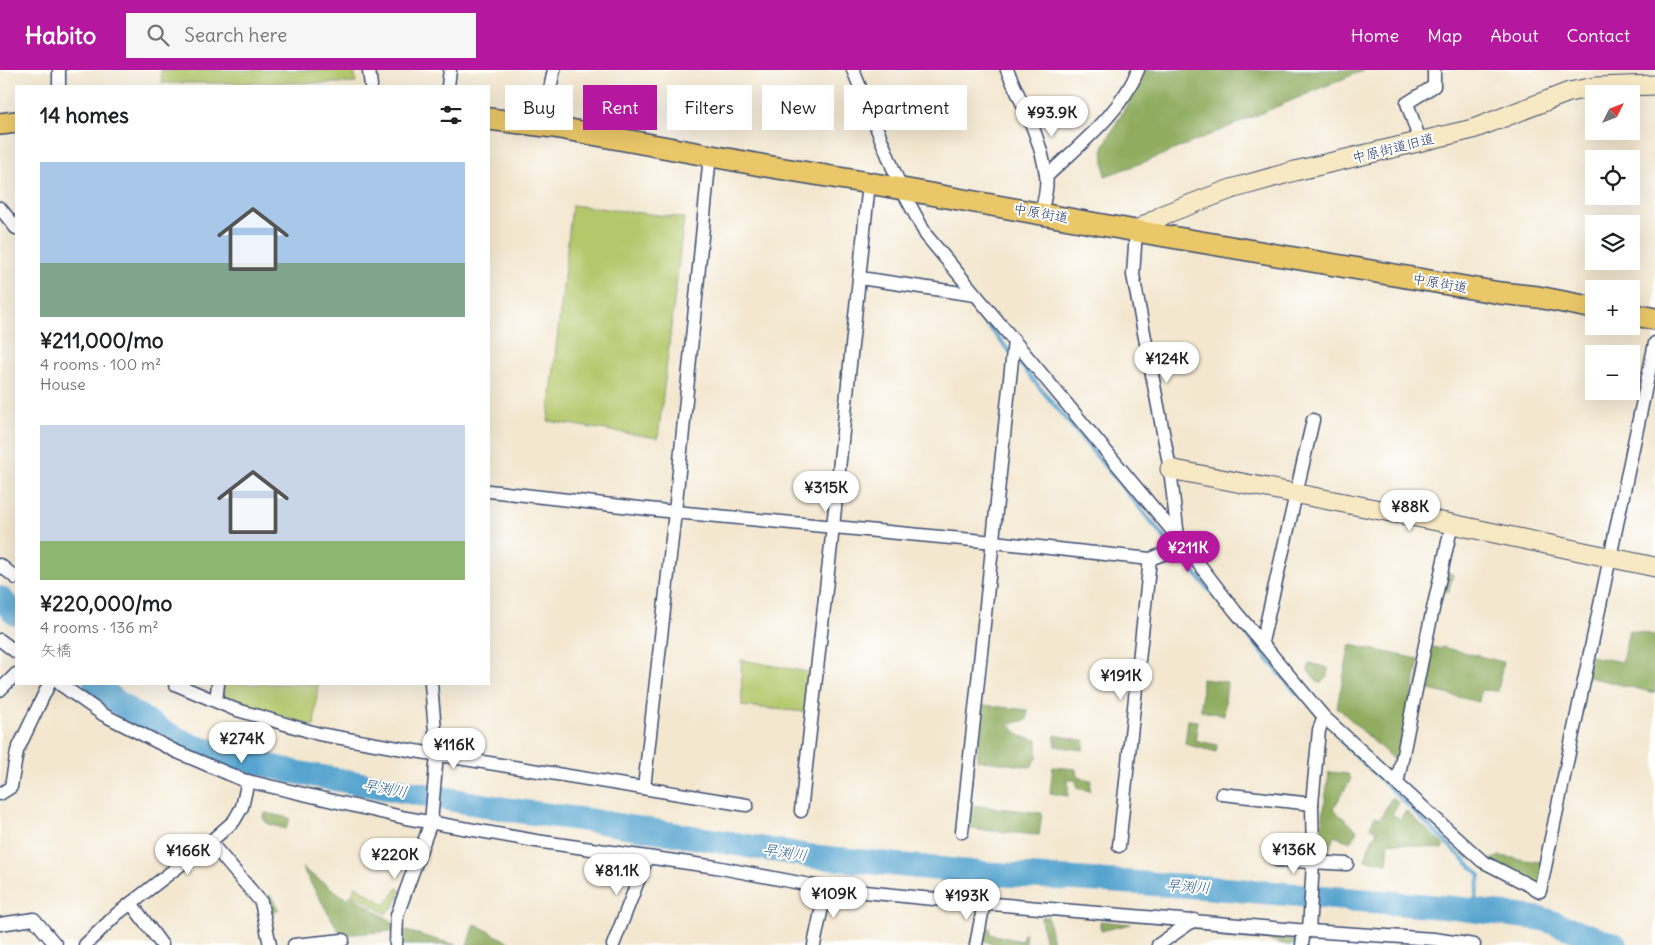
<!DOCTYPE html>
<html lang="en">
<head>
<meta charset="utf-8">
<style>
	body { margin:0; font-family:Delius,"Klee One",sans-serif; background:#f6f6f6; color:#202124; height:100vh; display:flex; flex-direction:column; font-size:19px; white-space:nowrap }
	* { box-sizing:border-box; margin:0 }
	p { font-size:16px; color:#757577 }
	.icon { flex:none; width:28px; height:28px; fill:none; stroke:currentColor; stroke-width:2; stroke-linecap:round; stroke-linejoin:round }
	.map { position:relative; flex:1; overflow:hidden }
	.side { position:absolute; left:15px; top:15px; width:475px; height:600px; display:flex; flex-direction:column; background:#fff; border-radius:0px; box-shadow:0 5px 20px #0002 }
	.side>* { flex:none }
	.banner { position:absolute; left:505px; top:15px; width:475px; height:45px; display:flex; gap:10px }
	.needle { width:32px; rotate:48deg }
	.fabs { position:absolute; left:1585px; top:15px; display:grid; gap:10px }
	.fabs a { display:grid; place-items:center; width:55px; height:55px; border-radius:0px; background:#fff; box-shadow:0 5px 20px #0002; font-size:25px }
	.price { position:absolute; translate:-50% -42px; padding:0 11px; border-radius:18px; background:#fff; color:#222; font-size:16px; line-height:32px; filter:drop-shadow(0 1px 2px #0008) }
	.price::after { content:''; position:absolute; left:50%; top:30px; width:15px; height:11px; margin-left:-8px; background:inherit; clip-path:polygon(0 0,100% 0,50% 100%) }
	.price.current { background:#b5179e; color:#fff }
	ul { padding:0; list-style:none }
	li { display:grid; align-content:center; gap:10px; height:265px; padding:0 25px }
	li span { display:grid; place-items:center; height:155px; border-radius:0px; color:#555 }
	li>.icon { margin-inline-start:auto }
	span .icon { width:90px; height:90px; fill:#fffc; stroke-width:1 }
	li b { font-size:21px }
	h2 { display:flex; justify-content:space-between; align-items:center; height:60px; padding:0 25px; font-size:21px }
	.chip { padding:0 18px; border-radius:0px; background:#fff; box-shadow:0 5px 20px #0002; font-size:18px; line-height:45px }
	.chip.current { background:#b5179e; color:#fff }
	header { display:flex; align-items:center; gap:30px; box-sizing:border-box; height:70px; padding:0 25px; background:#b5179e; color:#fff }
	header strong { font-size:24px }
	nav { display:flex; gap:28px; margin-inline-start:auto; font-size:18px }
	.search { width:350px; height:45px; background:#f6f6f6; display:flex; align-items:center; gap:12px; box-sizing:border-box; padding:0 18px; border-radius:0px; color:#757577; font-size:19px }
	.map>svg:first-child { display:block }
	.green { fill:#b4c76a; stroke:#687b64 }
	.forest { fill:#8fac5e; stroke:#556e5e }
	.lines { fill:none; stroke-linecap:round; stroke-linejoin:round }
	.stream { stroke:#56a4cf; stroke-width:4 }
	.river { stroke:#56a4cf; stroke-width:24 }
	.street-casing { stroke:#3b4b6f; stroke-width:15 }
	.secondary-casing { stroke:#3b4b6f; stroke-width:21 }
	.primary-casing { stroke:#3b4b6f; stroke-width:24 }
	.street { stroke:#fff; stroke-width:12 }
	.secondary { stroke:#f7e9c3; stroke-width:19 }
	.primary { stroke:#eac769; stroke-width:21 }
	.labels { text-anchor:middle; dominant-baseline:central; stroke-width:4; stroke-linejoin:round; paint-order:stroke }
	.street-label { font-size:14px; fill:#1b2f5e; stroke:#fff }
	.water-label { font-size:15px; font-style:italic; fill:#335e8b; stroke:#fff }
</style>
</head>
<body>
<header>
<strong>Habito</strong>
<div class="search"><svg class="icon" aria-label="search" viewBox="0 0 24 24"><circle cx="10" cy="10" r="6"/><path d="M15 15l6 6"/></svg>Search here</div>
<nav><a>Home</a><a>Map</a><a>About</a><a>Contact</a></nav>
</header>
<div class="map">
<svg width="1655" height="875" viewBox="0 0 1655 875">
	<rect width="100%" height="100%" fill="#fff"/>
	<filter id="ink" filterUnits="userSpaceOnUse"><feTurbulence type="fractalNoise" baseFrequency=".02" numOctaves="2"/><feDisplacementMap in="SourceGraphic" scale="10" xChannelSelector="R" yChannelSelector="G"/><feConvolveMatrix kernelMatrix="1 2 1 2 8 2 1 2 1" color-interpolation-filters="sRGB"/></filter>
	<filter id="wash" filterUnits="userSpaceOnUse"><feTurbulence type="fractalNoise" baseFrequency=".0096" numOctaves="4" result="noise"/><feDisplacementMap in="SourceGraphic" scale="20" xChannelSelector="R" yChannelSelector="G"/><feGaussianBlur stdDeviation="1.12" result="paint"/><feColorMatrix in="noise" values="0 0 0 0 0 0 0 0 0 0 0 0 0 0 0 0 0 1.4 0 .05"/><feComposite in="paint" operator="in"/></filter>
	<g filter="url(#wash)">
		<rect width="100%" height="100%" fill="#f3e7cf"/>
		<g class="green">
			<path d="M161,0h193l2,13h-194z"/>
			<path d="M572,135l112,13 -26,220 -110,-17z"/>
			<path d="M741,590l68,12 -3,40 -64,-6z"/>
			<path d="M224,614h94l-4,42 -92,-27z"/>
			<path d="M356,816l29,19 13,-17 3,3 -8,17 -4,1 -3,5 -34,-21z"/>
		</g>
		<g class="forest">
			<path d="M1146,0h218l-214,90 -45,16 -2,-29z"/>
			<path d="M1446,502l7,2 -4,18 -7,-1z"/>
			<path d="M1629,560l26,5v58l-70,-17 5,-20 32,6z"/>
			<path d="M1350,575l69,14 -21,105 -61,-57z"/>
			<path d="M1425,575l16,4 1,-2 61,15 -5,29 -17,-1 -2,12 -62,-15z"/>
			<path d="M1310,593l18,5 -1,9 -7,7 -12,-13z"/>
			<path d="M1202,609l25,3 -3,33 -23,-4z"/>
			<path d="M982,635l46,5 -1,10 -18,4 11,12 17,4v18l-6,9 -54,-7z"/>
			<path d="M1188,650l10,1 -3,19 22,5 -1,7 -31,-8z"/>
			<path d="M1055,665l30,6 -2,9 -28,-4z"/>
			<path d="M1053,697l23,2 1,8 14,3 -1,11 -13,-3 -1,-8h-8v16l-18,-3z"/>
			<path d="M1329,702l19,2 3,5 -18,30 24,21 -6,12 -17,-6 -5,13v7l-11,-3z"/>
			<path d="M1392,727l7,6 -7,11 8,5 6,-8 38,34 -2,4 -53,-7 -2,21 -22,-3 4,-14 8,-14 -7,-5 5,-11 5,3z"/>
			<path d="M970,735l72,8 -3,22 -70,-6z"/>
			<path d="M265,743l25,5 -4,11 -20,-6 -3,-6z"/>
			<path d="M1500,786l46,7 -6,28 -56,-29z"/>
			<path d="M302,798l45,31 4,-4 42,27v9l-52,4z"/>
			<path d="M270,825l9,15 -8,3 -4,-16z"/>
			<path d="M1041,847h7l5,27h-8z"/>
			<path d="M1100,851l31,3 -30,7z"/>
			<path d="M475,854l39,21h-47z"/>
			<path d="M984,858h6v6l31,7 4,-9 1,13h-32l-13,-6z"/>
			<path d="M403,860l53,15h-53z"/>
			<path d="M1268,866l30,5v4h-11l-18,-5z"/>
		</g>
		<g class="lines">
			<g class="stream">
				<path d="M964,227l45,54"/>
				<path d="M1015,288l157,189"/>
				<path d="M1177,482l120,142"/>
				<path d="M1339,669l141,136 -7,36"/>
			</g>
			<g class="river">
				<path d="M0,528l16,16"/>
				<path d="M95,614l29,23 42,26 29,14 99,25 217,38 83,11 215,35 171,17 221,14 253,21 89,11 73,26"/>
			</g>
		</g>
	</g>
	<g filter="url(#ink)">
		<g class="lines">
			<g class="street-casing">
				<g id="street">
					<path d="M369,0l2,16"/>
					<path d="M853,0l48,118 25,47 259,311 50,65 89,106 158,144 58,30 115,-548"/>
					<path d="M1007,0c15,34 34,68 39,105 2,12 -2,26 -5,38"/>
					<path d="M59,16v-16"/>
					<path d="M448,16l2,-16"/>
					<path d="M542,56l12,-56"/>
					<path d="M1420,71l-13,-38 27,-17v-16"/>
					<path d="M1047,106c33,-32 74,-63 91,-106"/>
					<path d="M0,138l16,20"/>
					<path d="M1136,161l-3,44 37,194 8,68"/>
					<path d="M860,208l115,17"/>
					<path d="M489,421l186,21 319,30 156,17 35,-13"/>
					<path d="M0,495l16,13"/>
					<path d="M0,570l16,12"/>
					<path d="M1262,572l51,-222"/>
					<path d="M60,614l44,31 71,36 68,29 163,38 130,23 180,26 110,21 97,10 386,33 125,8 40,6"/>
					<path d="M175,614l59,25 85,25 96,17 332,54"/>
					<path d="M0,620l16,-16"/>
					<path d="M216,631l2,-17"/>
					<path d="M1397,714l28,-139 27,-121"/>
					<path d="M644,718l31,-276 35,-357"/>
					<path d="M0,724l11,-7 6,-36 32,-67"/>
					<path d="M1222,724l90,10"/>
					<path d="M801,741l32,-284 36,-344"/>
					<path d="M962,762l52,-491"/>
					<path d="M210,772l51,60 9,43"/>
					<path d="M1119,776l31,-287"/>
					<path d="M1277,790l70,4"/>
					<path d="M131,833l31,42"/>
					<path d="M0,854l34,-5 22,26"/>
					<path d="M1309,861l4,-69 -1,-58 7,-74 5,-13"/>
					<path d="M85,875l32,-31 93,-72 24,-21 8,-14 6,-26"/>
					<path d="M294,875l49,-5"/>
					<path d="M396,875l1,-30 34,-93 6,-68 -6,-70"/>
					<path d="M613,875l34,-87"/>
					<path d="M814,875l12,-57"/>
					<path d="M976,875l8,-42"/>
					<path d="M1158,875l36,-25"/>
					<path d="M1302,875l2,-15"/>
				</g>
			</g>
			<g class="secondary-casing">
				<g id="secondary">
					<path d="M1136,161l29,-17 66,-25 64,-18 178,-42 96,-37 26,-5 60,-2"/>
					<path d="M1170,399l282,55 203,43"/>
				</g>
			</g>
			<g class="primary-casing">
				<g id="primary">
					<path d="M489,49l65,8 212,39 103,17 267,48 364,62 38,4 56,11"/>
					<path d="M0,54l16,-2"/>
					<path d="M1631,244l24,5"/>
				</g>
			</g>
			<use href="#street" class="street"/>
			<use href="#secondary" class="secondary"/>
			<use href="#primary" class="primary"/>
		</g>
	</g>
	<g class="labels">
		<g class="street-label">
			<text transform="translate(1393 78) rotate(-14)">中原街道旧道</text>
			<text transform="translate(1041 143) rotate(10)">中原街道</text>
			<text transform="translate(1440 213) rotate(10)">中原街道</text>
		</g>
		<g class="water-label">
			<text transform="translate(385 718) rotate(10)">早渕川</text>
			<text transform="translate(785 782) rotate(8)">早渕川</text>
			<text transform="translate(1188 816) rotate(4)">早渕川</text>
		</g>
	</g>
</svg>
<div class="fabs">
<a><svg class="needle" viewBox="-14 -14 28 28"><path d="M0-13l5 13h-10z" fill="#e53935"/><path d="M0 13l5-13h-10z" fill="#757577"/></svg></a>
<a><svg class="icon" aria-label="locate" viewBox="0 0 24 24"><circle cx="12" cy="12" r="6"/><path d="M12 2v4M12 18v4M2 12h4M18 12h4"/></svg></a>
<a><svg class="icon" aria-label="layers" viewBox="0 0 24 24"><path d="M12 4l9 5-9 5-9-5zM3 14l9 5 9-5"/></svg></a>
<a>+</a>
<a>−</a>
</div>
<b class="price" style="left:1052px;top:68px">¥93.9K</b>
<b class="price" style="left:1167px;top:314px">¥124K</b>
<b class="price" style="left:826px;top:443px">¥315K</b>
<b class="price" style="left:1410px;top:462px">¥88K</b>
<b class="price current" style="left:1188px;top:503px">¥211K</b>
<b class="price" style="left:1121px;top:631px">¥191K</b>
<b class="price" style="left:242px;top:694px">¥274K</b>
<b class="price" style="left:454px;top:700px">¥116K</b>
<b class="price" style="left:1294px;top:805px">¥136K</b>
<b class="price" style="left:188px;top:806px">¥166K</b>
<b class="price" style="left:395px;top:810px">¥220K</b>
<b class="price" style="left:617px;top:826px">¥81.1K</b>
<b class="price" style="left:834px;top:849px">¥109K</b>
<b class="price" style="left:967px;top:851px">¥193K</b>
<div class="banner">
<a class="chip">Buy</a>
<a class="chip current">Rent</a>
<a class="chip">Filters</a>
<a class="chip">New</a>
<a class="chip">Apartment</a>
</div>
<section class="side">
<h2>14 homes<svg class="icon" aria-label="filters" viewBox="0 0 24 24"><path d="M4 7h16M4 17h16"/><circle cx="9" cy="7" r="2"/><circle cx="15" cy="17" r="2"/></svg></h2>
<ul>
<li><span style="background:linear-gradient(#a9c7e8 65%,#7fa58c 0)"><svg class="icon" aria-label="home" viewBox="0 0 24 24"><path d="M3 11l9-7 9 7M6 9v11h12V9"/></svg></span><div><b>¥211,000/mo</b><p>4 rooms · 100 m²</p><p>House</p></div></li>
<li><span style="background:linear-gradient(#c9d6e8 75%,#8fb573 0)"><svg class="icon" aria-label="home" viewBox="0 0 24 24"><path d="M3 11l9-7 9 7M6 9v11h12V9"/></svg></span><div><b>¥220,000/mo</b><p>4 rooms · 136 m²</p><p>矢橋</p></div></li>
</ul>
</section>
</div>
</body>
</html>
